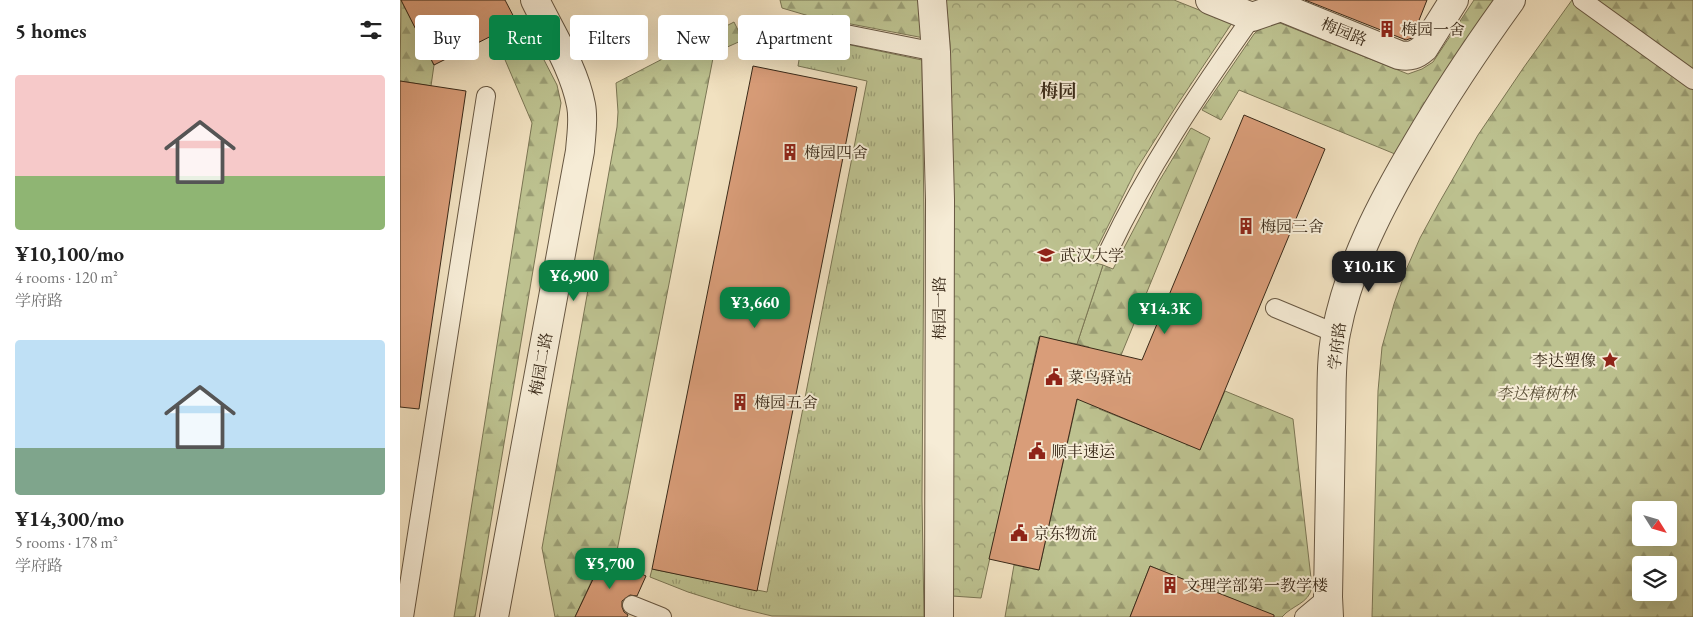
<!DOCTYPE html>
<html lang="en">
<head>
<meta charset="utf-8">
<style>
	body { margin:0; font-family:"EB Garamond","Noto Serif SC",serif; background:#f2f2f2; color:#222; height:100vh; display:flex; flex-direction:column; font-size:19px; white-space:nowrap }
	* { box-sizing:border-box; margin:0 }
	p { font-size:16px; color:#767676 }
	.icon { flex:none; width:28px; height:28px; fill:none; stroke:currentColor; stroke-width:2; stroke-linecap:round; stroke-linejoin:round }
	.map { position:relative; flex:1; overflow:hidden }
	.drawer { display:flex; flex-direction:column; background:#fff; width:400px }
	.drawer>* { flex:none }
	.guide { position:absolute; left:15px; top:15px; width:475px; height:45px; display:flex; gap:10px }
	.needle { width:32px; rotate:127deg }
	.buttons { position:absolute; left:1232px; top:501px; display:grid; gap:10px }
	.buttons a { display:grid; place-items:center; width:45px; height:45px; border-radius:5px; background:#fff; box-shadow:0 5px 20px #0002; font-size:25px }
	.price { position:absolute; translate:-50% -42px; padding:0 11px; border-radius:10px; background:#0b8043; color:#fff; font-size:16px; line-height:32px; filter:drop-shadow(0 1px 2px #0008) }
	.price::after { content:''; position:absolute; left:50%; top:30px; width:15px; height:11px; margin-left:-8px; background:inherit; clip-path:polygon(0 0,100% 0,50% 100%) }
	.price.on { background:#222; color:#fff }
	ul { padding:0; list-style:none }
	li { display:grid; align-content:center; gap:10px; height:265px; padding:0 15px }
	li span { display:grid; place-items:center; height:155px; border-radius:5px; color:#555 }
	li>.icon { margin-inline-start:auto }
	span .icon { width:90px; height:90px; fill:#fffc; stroke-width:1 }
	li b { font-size:21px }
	h2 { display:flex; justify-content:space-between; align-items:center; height:60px; padding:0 15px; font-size:21px }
	.chip { padding:0 18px; border-radius:5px; background:#fff; box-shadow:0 5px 20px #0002; font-size:18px; line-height:45px }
	.chip.on { background:#0b8043; color:#fff }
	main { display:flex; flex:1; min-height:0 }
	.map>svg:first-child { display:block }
	.grass { fill:url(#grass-tufts); stroke:#7b7654 }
	.forest { fill:url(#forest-firs); stroke:#7b7654; fill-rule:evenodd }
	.park { fill:url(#park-crowns); stroke:#7b7654 }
	.building { fill:#d99d79; stroke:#392918 }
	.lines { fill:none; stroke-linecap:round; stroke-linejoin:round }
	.service-casing { stroke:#675742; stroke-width:20 }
	.minor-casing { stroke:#675742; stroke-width:30 }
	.service { stroke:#f6ecd6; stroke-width:18 }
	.minor { stroke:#f6ecd6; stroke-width:28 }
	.labels { text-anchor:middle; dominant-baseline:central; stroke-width:4; stroke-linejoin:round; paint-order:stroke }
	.poi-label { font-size:16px; fill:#392918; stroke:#f6ecd6; text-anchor:start }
	.street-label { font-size:16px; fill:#392918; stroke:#f6ecd6 }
	.park-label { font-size:16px; font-style:italic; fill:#5a4f36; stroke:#f6ecd6 }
	.neighbourhood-label { font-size:18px; font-weight:bold; fill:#392918; stroke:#f6ecd6 }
</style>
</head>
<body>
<main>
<section class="drawer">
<h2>5 homes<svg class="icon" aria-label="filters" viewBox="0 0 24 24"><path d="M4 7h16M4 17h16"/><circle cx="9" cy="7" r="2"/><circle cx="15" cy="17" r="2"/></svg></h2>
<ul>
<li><span style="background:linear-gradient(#f6c9c9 65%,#8fb573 0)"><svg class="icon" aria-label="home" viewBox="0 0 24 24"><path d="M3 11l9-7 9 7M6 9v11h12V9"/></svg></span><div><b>¥10,100/mo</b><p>4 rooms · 120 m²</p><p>学府路</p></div></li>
<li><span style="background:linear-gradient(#bfe0f5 70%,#7fa58c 0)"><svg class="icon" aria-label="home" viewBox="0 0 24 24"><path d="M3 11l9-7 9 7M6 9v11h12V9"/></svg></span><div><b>¥14,300/mo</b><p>5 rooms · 178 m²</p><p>学府路</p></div></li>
</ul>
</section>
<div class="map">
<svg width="1293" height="617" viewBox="0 0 1293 617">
	<defs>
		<pattern id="grass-tufts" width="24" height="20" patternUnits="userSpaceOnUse" patternTransform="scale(1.25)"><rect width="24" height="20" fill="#bdc290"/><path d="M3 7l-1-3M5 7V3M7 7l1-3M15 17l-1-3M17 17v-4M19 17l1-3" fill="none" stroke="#9b9e75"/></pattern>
		<pattern id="forest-firs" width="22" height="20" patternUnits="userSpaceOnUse" patternTransform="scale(1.25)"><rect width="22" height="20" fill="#bdc290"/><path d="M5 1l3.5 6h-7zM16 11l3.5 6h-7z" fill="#9b9e75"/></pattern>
		<pattern id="park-crowns" width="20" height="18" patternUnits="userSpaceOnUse" patternTransform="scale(1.25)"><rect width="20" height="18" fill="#bdc290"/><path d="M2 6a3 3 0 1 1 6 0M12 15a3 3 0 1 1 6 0" fill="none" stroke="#9b9e75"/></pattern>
	</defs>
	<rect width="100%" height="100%" fill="#f1e1c0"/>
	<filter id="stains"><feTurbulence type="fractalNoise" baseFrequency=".004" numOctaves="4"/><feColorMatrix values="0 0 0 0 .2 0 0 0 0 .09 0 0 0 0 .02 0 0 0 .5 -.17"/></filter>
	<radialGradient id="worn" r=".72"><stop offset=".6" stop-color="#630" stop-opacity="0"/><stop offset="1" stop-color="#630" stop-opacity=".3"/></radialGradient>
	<path class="grass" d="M403,35l119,25 2,161 -2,278 2,118 -152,-1 -33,-8 -51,-16 -38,-15 2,-8 115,23 100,-511 -69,-15z"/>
	<g class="forest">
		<path d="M1,0l33,65 -3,21 -31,-5z"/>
		<path d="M380,0h142l2,38 -115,-22 -27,-8z"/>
		<path d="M1074,0h21l-65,95 -35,59 -156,-64 -18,30 -19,-10 52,-76c8,-8 14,-11 26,-11l128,51 14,-5 11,-7z"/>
		<path d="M1172,0h121v617h-321l6,-226 4,-44 12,-43 12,-34 14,-32 19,-35 39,-68 46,-68zM1241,510h28v28h-28zM1241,565h28v27h-28z"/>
		<path d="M334,22l9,18 -29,13 -99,508 -12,-5 -28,61h-20l-13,-69 75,-421 1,-15 -2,-29z"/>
		<path d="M117,23l7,3 4,3 29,56 4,18 -86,514h-21l78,-494 -38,-89z"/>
		<path d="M791,128l19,10 -111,271 101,40 25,-58 68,28 19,168c-3,17 -20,18 -30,30h-42l5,-13 -95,-38 -20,51h-125l9,-52 25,5 50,-223 -12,-3 26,-79 10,4 45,-86z"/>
	</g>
	<path class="park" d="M546,0h228l58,23 -55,82 -41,65 -41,82 -3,10 11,3 -26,79 -38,-7 -58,261 -29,-2 -2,-551z"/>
	<g class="building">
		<path d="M1,0h104l12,23 -83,42z"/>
		<path d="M905,0h122l-15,38 -6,2z"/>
		<path d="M353,66l104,21 -100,504 -105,-22z"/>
		<path d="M0,81l66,10 -47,318 -19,-2z"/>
		<path d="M844,115l81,34 -125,301 -123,-51 -38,171 -50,-11 51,-223 102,24z"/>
		<path d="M204,556l42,20 -9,20 -7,-1 -8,6v6l2,5 4,3 -1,2h-52z"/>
		<path d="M750,566l124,49v2h-144z"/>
	</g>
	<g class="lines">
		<g class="service-casing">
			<g id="service">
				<path d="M1182,0l111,80"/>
				<path d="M406,26l130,26"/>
				<path d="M708,252c40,-84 91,-160 144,-235"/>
				<path d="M875,308l60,25"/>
				<path d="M232,605l30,12"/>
				<path d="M4,617l82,-521"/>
				<path d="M904,617l24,-20"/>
			</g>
		</g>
		<g class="minor-casing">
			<g id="minor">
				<path d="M532,0l4,52 4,148 -1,417"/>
				<path d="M810,0l42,17 29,-10 118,48c11,2 17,0 25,-7l30,-48"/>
				<path d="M94,617l86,-466c1,-15 4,-31 1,-46 -7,-37 -30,-72 -46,-105"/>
				<path d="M929,617l-1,-20c1,-56 2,-113 3,-170 1,-29 -1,-66 5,-94 13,-68 45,-129 80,-188 29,-50 61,-98 95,-145"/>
			</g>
		</g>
		<use href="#service" class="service"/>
		<use href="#minor" class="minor"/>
	</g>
	<defs>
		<g id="building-bare" transform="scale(1.35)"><path d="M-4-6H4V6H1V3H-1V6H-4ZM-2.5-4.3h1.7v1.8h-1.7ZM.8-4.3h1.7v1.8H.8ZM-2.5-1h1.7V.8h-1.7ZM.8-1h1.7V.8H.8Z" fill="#8f2418" stroke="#f6ecd6" stroke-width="2.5" paint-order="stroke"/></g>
		<g id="university-bare" transform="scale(1.35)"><path d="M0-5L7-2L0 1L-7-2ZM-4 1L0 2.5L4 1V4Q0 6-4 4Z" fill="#8f2418" stroke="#f6ecd6" stroke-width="2.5" paint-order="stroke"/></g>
		<g id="sight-bare" transform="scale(1.35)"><path d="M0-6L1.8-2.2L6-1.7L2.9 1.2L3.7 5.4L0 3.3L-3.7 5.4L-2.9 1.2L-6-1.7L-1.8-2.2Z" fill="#8f2418" stroke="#f6ecd6" stroke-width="2.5" paint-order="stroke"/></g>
		<g id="civic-bare" transform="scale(1.35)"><path d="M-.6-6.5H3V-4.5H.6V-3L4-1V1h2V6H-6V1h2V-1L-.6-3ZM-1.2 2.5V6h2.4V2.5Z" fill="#8f2418" stroke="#f6ecd6" stroke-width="2.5" paint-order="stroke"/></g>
	</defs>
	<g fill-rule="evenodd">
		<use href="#building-bare" x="987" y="29"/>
		<use href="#building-bare" x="390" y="152"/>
		<use href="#building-bare" x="846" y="226"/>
		<use href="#university-bare" x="646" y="255"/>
		<use href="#sight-bare" x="1210" y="360"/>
		<use href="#civic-bare" x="654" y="377"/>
		<use href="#building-bare" x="340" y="402"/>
		<use href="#civic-bare" x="637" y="451"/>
		<use href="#civic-bare" x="619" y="533"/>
		<use href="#building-bare" x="770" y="585"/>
	</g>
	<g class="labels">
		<g class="poi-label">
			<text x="1001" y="29">梅园一舍</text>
			<text x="404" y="152">梅园四舍</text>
			<text x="860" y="226">梅园三舍</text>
			<text x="660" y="255">武汉大学</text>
			<text x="1196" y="360" text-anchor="end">李达塑像</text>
			<text x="668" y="377">菜鸟驿站</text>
			<text x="354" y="402">梅园五舍</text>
			<text x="651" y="451">顺丰速运</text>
			<text x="633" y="533">京东物流</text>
			<text x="784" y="585">文理学部第一教学楼</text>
		</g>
		<g class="street-label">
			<text transform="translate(944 32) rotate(22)">梅园路</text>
			<text transform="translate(539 308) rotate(-90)">梅园一路</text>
			<text transform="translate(937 346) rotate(-83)">学府路</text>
			<text transform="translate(141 364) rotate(-80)">梅园二路</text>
		</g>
		<g class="park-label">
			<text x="1136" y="393">李达樟树林</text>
		</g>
		<g class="neighbourhood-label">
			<text x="658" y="90">梅园</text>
		</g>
	</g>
	<rect width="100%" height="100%" filter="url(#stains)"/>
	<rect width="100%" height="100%" fill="url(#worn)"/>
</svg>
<div class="buttons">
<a><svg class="needle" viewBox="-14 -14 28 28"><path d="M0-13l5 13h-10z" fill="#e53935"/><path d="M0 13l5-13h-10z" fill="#767676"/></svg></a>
<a><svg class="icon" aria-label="layers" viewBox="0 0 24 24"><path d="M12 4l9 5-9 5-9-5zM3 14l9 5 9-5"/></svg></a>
</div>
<b class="price on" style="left:969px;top:293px">¥10.1K</b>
<b class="price" style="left:174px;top:302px">¥6,900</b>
<b class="price" style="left:355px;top:329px">¥3,660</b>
<b class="price" style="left:765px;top:335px">¥14.3K</b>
<b class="price" style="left:210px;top:590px">¥5,700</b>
<div class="guide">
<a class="chip">Buy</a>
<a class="chip on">Rent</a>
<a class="chip">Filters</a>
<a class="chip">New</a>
<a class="chip">Apartment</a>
</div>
</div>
</main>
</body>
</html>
